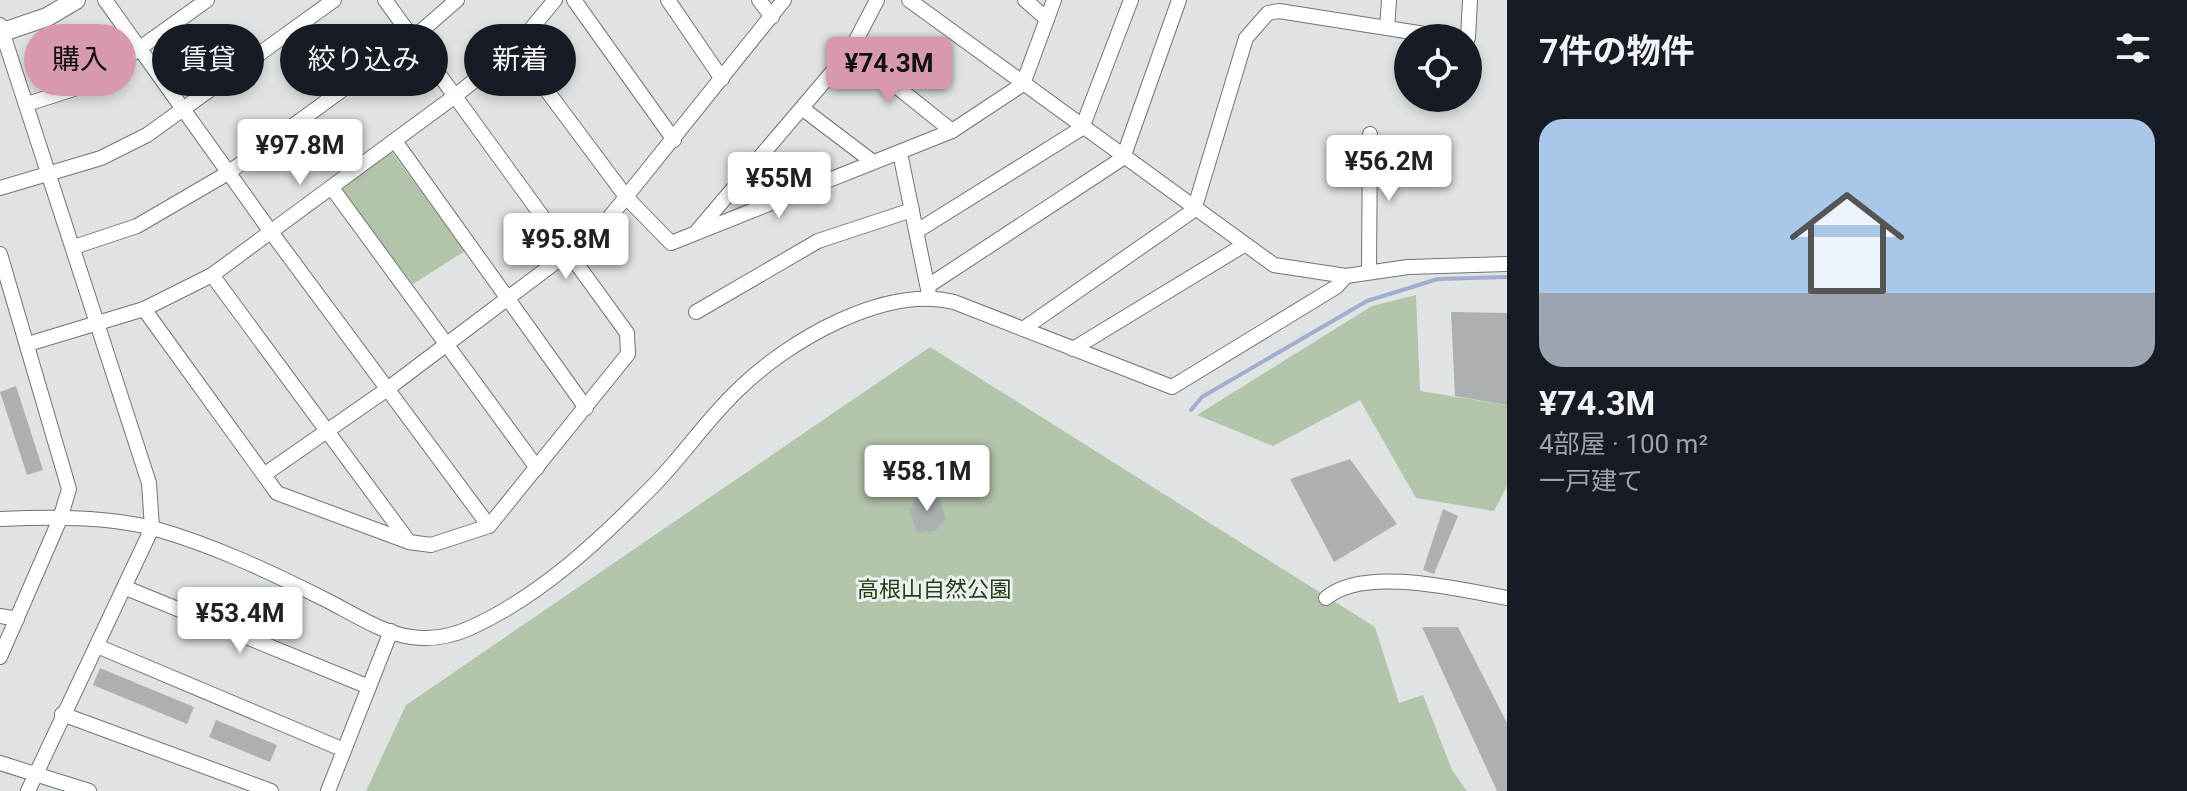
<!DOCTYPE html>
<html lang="ja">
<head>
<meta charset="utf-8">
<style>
	body { margin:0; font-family:Roboto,"Noto Sans JP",sans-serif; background:#242831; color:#f1f3f6; height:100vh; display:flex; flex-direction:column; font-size:30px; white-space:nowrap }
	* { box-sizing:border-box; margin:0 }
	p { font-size:26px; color:#9ea1a6 }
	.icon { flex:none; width:44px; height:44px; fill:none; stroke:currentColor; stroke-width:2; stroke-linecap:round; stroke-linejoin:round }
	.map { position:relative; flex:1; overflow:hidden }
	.details { display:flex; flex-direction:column; background:#171b24; width:680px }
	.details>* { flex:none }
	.guide { position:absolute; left:24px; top:24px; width:760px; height:72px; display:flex; gap:16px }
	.tools { position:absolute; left:1394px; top:24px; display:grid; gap:16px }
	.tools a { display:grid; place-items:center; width:88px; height:88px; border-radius:50%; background:#171b24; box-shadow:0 4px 12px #0003; font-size:40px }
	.price { position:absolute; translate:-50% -68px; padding:0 18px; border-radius:8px; background:#fff; color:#222; font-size:26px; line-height:52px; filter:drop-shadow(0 2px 4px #0008) }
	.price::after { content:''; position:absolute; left:50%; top:48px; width:24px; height:18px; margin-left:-12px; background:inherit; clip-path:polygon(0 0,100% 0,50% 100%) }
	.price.selected { background:#d899ad; color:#111 }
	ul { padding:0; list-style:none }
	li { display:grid; align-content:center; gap:16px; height:424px; padding:0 32px }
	li span { display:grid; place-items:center; height:248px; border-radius:24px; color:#555 }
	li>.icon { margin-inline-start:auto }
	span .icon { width:144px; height:144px; fill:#fffc; stroke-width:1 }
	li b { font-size:34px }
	h2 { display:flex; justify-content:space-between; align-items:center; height:96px; padding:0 32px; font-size:34px }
	.chip { padding:0 28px; border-radius:36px; background:#171b24; box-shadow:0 4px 12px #0003; font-size:28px; line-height:72px }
	.chip.selected { background:#d899ad; color:#111 }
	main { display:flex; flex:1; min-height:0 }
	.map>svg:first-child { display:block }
	.green { fill:#b2c4aa }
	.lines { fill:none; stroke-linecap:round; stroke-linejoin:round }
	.stream { stroke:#a2aecf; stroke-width:4 }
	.building { fill:#acb0b2 }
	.minor-casing { stroke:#707474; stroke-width:16 }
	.tertiary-casing { stroke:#707474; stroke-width:20 }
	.minor { stroke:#fff; stroke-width:14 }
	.tertiary { stroke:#fff; stroke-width:18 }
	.labels { text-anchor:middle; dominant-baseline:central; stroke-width:6; stroke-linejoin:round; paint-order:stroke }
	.park-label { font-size:22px; fill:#223f11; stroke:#ecf0f1 }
</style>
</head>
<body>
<main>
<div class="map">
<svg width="1507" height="791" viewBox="0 0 1507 791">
	<rect width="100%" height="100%" fill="#dfe3e3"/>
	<g class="green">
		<path d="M391,151l74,100 -52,33 -73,-93z"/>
		<path d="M1416,295l4,96 87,14v81l-13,25 -78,-13 -56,-98 -87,46 -76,-31 175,-109z"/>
		<path d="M930,347l445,280 24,76 24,-8 29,75 15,21h-1101l40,-86z"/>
	</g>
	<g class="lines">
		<path class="stream" d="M1191,410l11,-13 165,-96 71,-22 69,-2"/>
	</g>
	<g class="building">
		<path d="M1451,312l56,1v92l-52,-9z"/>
		<path d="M16,386l27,84 -16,5 -27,-83z"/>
		<path d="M1350,459l47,65 -63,38 -44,-83z"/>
		<path d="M919,492l20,7 7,19 -11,13 -18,2 -7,-22z"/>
		<path d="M1443,509l15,7 -24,58 -11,-4z"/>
		<path d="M1422,627h36l49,96v68h-10z"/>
		<path d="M100,668l94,39 -7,17 -94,-39z"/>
		<path d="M216,720l61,25 -7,17 -61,-25z"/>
	</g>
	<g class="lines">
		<g class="minor-casing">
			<g id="minor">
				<path d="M105,0l166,232 218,294"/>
				<path d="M574,0l100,140"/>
				<path d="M668,0l54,79"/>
				<path d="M759,0l13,17"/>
				<path d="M1025,0l22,19"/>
				<path d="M0,25l149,458 3,45 -124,263"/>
				<path d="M1387,28l2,-28"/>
				<path d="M1468,38l2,-38"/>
				<path d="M515,48l112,150 44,45 281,-112 71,-47 31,-84"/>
				<path d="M851,50l101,81"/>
				<path d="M27,104l50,-16 24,-12 106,-76"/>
				<path d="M803,109l70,53"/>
				<path d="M395,141l191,267"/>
				<path d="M900,153l29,141"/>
				<path d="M0,188l101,-30 46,-23 187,-135"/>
				<path d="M332,188l205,280"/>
				<path d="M698,230l153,-180 26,-50"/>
				<path d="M917,231l165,-103 49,-128"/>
				<path d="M74,247l63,-21 91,-53 184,-134 45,-39"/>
				<path d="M0,254l69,235 -9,30 -60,138"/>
				<path d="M1369,271l1,-137"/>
				<path d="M212,275l197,267"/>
				<path d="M1346,276l62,-9 99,-3"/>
				<path d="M928,286l195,-128 56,-158"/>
				<path d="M144,309l133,184 132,49 22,3 58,-19 139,-172 -1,-21 -242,-333"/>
				<path d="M696,312l122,-71 94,-31"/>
				<path d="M1023,329l171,-119 52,-172 22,-25 11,-2 171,27"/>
				<path d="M28,344l116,-35 68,-34 243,-179 60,-48 40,-48"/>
				<path d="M1073,349l171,-104"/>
				<path d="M265,474l121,-84 215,-162 183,-228"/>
				<path d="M0,519c50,-2 108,-3 156,10 56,16 110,41 162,67 30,14 60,36 93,41 20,3 41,-1 59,-9 71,-32 131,-89 185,-144 29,-30 53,-66 84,-95 49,-48 145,-104 215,-87l218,85 164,-100 10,-11 -72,-11 -365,-265"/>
				<path d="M126,588l243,99"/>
				<path d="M1326,598c38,-33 136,-8 181,0"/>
				<path d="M0,616l17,3"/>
				<path d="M97,646l247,104"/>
				<path d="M62,714l209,77"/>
				<path d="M0,763l89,28"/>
				<path d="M328,791l63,-160"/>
			</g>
		</g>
		<g class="tertiary-casing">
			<path id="tertiary" d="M0,33l47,-16 29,-17"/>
		</g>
		<use href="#minor" class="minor"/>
		<use href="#tertiary" class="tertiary"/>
	</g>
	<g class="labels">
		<g class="park-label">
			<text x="934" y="589">高根山自然公園</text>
		</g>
	</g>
</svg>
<div class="tools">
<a><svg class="icon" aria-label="locate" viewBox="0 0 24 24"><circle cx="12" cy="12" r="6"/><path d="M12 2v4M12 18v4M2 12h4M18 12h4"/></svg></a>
</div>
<b class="price selected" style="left:889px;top:105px">¥74.3M</b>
<b class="price" style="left:300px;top:187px">¥97.8M</b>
<b class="price" style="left:1389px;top:203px">¥56.2M</b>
<b class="price" style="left:779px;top:220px">¥55M</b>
<b class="price" style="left:566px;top:281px">¥95.8M</b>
<b class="price" style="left:927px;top:513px">¥58.1M</b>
<b class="price" style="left:240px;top:655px">¥53.4M</b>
<div class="guide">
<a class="chip selected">購入</a>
<a class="chip">賃貸</a>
<a class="chip">絞り込み</a>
<a class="chip">新着</a>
</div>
</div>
<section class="details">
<h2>7件の物件<svg class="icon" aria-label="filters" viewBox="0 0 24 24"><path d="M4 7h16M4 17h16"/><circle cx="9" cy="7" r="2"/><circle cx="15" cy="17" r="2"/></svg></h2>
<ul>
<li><span style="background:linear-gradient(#a9c7e8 70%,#9aa5b1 0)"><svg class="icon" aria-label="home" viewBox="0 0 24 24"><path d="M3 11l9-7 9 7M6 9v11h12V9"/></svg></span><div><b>¥74.3M</b><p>4部屋 · 100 m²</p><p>一戸建て</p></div></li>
</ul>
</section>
</main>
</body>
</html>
